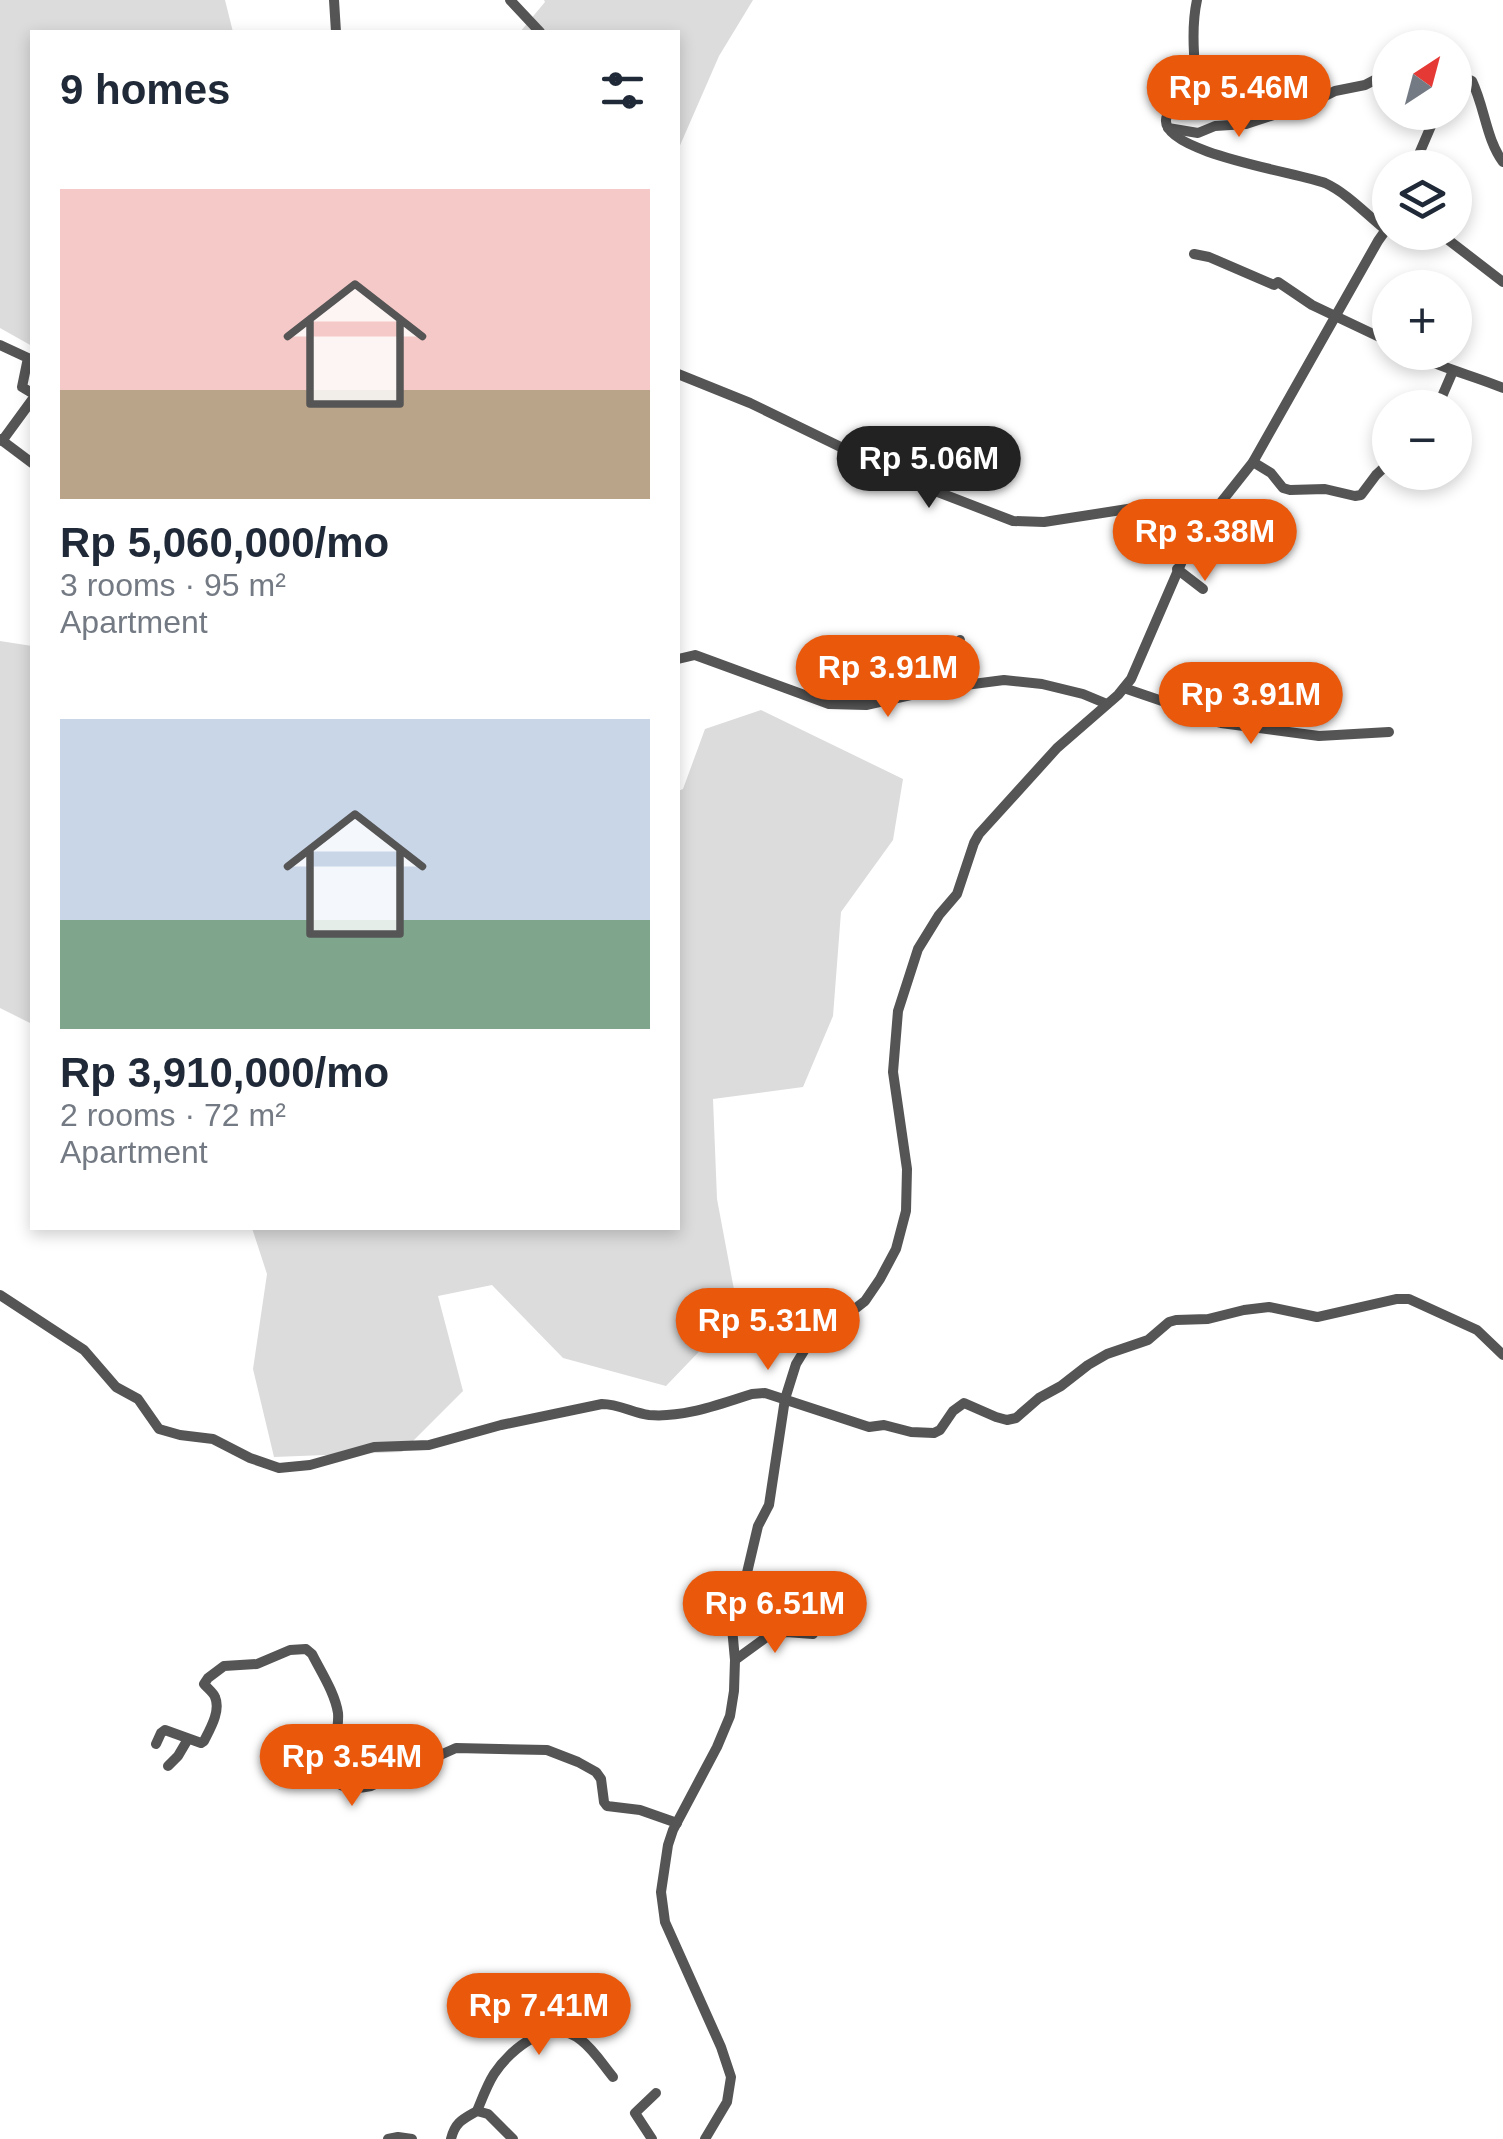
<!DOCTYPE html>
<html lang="en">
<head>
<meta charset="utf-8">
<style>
	body { margin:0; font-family:Arial,sans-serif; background:#f6f6f7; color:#1f2937; height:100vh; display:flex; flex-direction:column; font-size:38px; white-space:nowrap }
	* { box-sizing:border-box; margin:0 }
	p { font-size:32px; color:#747a83 }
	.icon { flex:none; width:55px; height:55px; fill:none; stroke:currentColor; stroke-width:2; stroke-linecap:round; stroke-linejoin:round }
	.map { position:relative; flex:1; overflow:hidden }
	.details { position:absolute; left:30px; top:30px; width:650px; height:1200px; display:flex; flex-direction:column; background:#fff; border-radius:0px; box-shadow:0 5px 15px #0003 }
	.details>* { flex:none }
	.needle { width:65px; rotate:36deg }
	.fabs { position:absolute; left:1372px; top:30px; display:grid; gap:20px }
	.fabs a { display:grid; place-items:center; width:100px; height:100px; border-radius:50%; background:#fff; box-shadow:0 5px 15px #0003; font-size:50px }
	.price { position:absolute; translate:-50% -85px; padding:0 22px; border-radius:35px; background:#ea580c; color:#fff; font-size:32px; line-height:65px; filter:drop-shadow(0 2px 5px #0008) }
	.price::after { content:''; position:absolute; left:50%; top:60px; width:30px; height:22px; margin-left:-15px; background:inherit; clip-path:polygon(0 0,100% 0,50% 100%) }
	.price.current { background:#222; color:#fff }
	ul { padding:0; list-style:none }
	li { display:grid; align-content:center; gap:20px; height:530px; padding:0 30px }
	li span { display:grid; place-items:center; height:310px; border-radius:0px; color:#555 }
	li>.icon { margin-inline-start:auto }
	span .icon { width:180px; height:180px; fill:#fffc; stroke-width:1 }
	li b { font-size:42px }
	h2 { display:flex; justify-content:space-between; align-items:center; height:120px; padding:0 30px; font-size:42px }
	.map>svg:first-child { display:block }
	.green { fill:#dcdcdc }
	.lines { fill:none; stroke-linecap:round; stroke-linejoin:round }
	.street { stroke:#555; stroke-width:10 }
</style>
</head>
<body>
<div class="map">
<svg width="1503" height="2139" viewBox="0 0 1503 2139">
	<rect width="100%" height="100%" fill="#fff"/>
	<g class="green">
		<path d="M0,0h225l8,32h-201v314l-32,-18z"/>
		<path d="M544,0h209l-34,56 -41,94v-118h-158l25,-30z"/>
		<path d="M0,641l32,5v378l-32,-16z"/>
		<path d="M761,710l142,69 -10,61 -52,72 -8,104 -30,71 -90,12 4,100 21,112 -72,75 -103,-28 -71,-73 -54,11 25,95 -61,61 -128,5 -21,-88 14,-95 -15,-46h426v-437l5,-2 22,-60z"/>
	</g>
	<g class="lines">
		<g class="street">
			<path d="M334,0l2,32"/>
			<path d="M510,0l30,32"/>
			<path d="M1197,0c-4,18 -4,35 -3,53 0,7 2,16 0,23 -2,19 -27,30 -28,44 -3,33 134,53 159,63 22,10 42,32 61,47"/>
			<path d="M1455,73l17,8c13,27 14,58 31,81"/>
			<path d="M1168,128l30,5 17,-7 31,-2 67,-22 22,-11 30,-6 25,-13"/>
			<path d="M1413,168l18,-42 8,-14"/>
			<path d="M1438,232l65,50"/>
			<path d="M1194,254l15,3 65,28 4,-3 34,23 78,37"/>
			<path d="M0,345l28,13 -6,29 10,6"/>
			<path d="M1410,352c30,16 62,23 93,36"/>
			<path d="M678,374l72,29 167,81 96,37 31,1 90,-14 57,1 20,6"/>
			<path d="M1437,408l16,-37"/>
			<path d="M0,439l32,24"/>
			<path d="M2,441l30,-41"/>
			<path d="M1253,462l18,11 12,15 7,2 35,-1 30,7 6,-1 15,-20 14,-13"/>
			<path d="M1186,552l13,10 9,2 11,-9"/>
			<path d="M1177,569l26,20"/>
			<path d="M678,659l17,-4 134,49 37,1 76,-17 62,-8 38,4 41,10 24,10"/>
			<path d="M942,688l18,-48"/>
			<path d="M1124,688l41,14 13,11 43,10 98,13 70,-4"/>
			<path d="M0,1295l84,55 32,37 22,12 21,30 21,6 33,4 37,19 29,10 31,-3 64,-18 55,-2 72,-20 101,-21c17,0 31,9 47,11 36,3 70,-11 103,-21l13,-1 104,34 15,-2 27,7 23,1 6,-3 13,-19 11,-8 32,14 11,3 9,-2 23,-20 22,-12 27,-21 19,-11 41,-14 21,-18 7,-2 32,-1 36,-9 25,-3 48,10 79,-18h13l68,31 26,25"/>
			<path d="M735,1660l33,-24 18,-4 27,2"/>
			<path d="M156,1744l5,-11 4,-3 36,13 3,-2c6,-12 17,-30 11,-44 -2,-5 -8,-9 -11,-13l4,-6 16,-12 33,-2 33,-14 16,-1 6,5c9,18 23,39 26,59 3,32 -29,86 33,73l85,-38 91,2 31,12 18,10 5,7 3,23 3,4 33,4 37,13"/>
			<path d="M168,1766l10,-10 10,-17"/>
			<path d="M477,2111c5,-12 10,-26 17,-37 17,-26 57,-58 87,-34 13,10 22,25 32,37"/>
			<path d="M388,2139l10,-2 14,2"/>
			<path d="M451,2139c4,-17 12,-20 26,-28l11,3 25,25"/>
			<path d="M652,2139l-17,-26 21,-20"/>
			<path d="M705,2139l22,-37 4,-25 -10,-30 -56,-125 -4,-30 7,-47 5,-15 44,-83 13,-31 4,-25 1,-31 -5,-54 2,-10 14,-19 12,-51 11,-21 16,-106 11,-35 22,-36 8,-6 21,-7 18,-14 15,-22 16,-30 10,-38 1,-42 -14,-97 5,-61 20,-62 21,-34 18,-21 17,-51 5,-9 78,-86 61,-53 13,-16 55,-127 25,-37 42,-53 125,-221 12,-17"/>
		</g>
	</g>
</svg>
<div class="fabs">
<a><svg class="needle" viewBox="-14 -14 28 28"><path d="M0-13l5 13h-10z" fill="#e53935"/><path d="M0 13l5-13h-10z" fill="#747a83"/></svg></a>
<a><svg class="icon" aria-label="layers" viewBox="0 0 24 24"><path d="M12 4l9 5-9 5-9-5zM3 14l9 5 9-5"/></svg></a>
<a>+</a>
<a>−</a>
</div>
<b class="price" style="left:1239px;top:140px">Rp 5.46M</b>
<b class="price current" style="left:929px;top:511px">Rp 5.06M</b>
<b class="price" style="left:1205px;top:584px">Rp 3.38M</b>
<b class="price" style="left:888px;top:720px">Rp 3.91M</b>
<b class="price" style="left:1251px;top:747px">Rp 3.91M</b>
<b class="price" style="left:768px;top:1373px">Rp 5.31M</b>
<b class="price" style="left:775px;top:1656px">Rp 6.51M</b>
<b class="price" style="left:352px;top:1809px">Rp 3.54M</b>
<b class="price" style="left:539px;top:2058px">Rp 7.41M</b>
<section class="details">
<h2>9 homes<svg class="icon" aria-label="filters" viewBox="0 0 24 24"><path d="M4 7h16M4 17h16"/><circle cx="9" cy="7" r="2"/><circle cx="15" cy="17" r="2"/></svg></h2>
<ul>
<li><span style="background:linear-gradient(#f6c9c9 65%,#b9a48a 0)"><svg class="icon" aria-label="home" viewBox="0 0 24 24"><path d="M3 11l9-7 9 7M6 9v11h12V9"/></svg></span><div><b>Rp 5,060,000/mo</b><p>3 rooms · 95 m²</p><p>Apartment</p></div></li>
<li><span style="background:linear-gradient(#c9d6e8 65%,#7fa58c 0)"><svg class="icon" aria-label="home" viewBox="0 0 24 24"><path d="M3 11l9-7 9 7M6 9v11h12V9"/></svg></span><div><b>Rp 3,910,000/mo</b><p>2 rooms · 72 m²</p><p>Apartment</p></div></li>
</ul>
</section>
</div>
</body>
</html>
